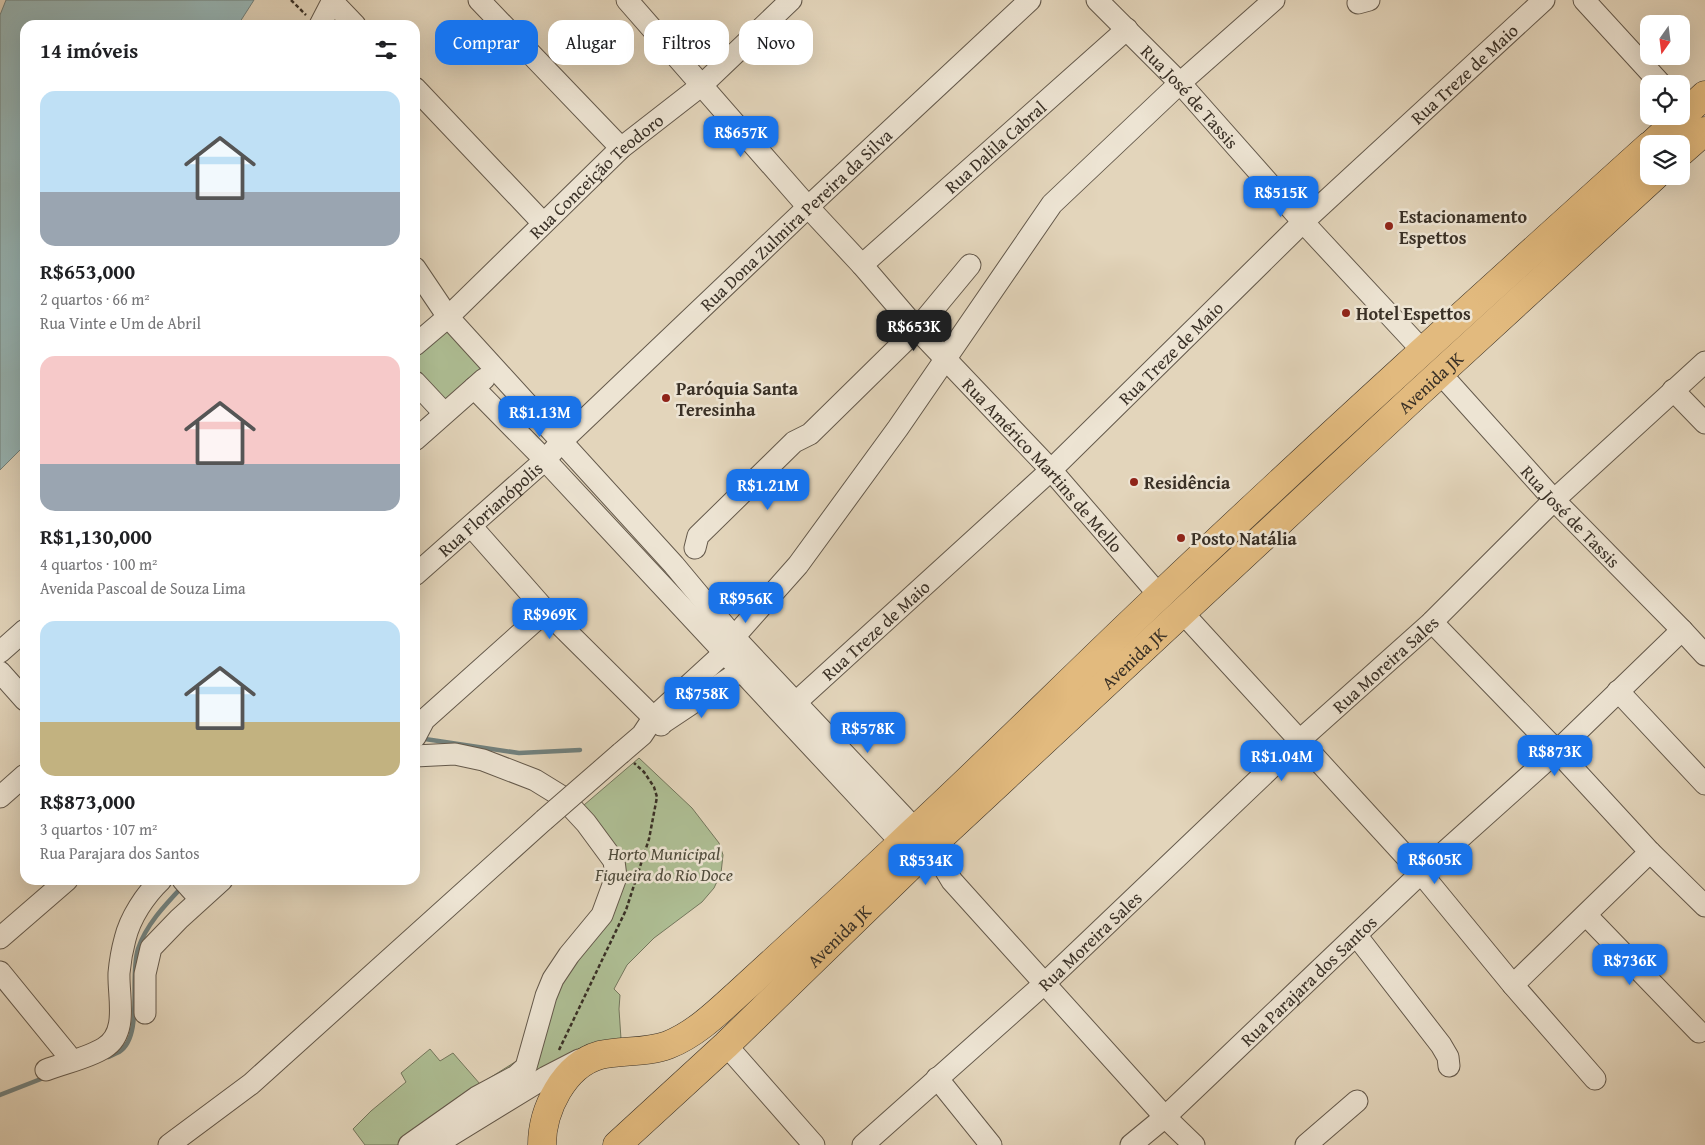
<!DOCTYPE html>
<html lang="pt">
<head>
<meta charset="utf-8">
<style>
	body { margin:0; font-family:"Gentium Book Plus",serif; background:#f2f2f2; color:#202124; height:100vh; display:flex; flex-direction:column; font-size:19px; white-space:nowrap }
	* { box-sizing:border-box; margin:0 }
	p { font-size:16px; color:#757577 }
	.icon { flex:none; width:28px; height:28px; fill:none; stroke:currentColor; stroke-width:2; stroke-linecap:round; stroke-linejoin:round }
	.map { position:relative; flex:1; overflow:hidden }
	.side { position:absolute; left:20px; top:20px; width:400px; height:865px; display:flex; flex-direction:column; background:#fff; border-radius:15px; box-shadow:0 5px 20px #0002 }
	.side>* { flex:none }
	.hud { position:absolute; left:435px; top:20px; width:475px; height:45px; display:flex; gap:10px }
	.needle { width:32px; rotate:194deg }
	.tools { position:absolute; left:1640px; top:15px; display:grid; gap:10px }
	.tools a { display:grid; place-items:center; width:50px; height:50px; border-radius:10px; background:#fff; box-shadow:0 5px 20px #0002; font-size:25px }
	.price { position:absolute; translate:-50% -42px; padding:0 11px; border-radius:10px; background:#1a73e8; color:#fff; font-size:16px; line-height:32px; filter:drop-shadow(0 1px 2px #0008) }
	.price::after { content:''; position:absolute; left:50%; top:30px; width:15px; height:11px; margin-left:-8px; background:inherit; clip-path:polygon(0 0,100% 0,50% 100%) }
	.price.current { background:#222; color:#fff }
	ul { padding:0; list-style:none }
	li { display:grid; align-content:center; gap:10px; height:265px; padding:0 20px }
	li span { display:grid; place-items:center; height:155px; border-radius:15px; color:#555 }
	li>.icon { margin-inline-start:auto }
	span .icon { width:90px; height:90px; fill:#fffc; stroke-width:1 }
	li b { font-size:21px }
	h2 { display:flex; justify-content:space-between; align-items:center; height:60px; padding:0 20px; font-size:21px }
	.chip { padding:0 18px; border-radius:15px; background:#fff; box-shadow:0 5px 20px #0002; font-size:18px; line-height:45px }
	.chip.current { background:#1a73e8; color:#fff }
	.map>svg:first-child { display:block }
	.green { fill:#aebe94; stroke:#74775d }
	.water { fill:#97b7b8; stroke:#71817e }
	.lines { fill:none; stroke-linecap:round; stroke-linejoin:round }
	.stream { stroke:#71817e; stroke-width:4.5 }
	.minor-casing { stroke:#64594b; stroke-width:23 }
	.major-casing { stroke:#393026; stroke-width:29 }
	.path { stroke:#393026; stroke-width:2.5; stroke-dasharray:4 2.5; stroke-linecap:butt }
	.minor { stroke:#ede4d3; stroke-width:21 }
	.major { stroke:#e2ba7e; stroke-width:28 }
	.minor-bridge-casing { stroke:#64594b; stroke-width:23; stroke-linecap:butt }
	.minor-bridge { stroke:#ede4d3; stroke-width:21 }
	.poi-dot { fill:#8f2418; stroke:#ede4d3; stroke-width:2 }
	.labels { text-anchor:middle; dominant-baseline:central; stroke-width:5; stroke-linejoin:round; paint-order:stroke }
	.street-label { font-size:18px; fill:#393026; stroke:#ede4d3 }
	.poi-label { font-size:18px; font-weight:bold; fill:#393026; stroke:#ede4d3; text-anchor:start }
	.park-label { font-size:18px; font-style:italic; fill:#504c3c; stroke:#ede4d3 }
</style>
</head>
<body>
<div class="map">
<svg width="1705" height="1145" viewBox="0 0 1705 1145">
	<rect width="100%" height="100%" fill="#e3d5bb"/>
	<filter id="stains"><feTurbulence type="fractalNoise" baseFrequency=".004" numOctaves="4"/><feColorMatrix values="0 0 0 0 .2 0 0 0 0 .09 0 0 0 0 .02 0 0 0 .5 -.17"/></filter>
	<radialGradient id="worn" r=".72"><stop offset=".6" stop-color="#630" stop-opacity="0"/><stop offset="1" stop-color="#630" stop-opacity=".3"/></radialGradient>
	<g class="green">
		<path d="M450,325l37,41 -42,38 -30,-33v-15z"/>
		<path d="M639,758l53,50 27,35 4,12 -2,18 -7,15 -12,14 -48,36 -27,27 -13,24 6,6 -1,14 2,30 -203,106h-53l-12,-16 18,-18 35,-29 -5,-9 29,-24 10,12 13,-8 27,31 43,-27 61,-131 23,-43 5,-33 -9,-21 -19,-24z"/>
	</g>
	<path class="water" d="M6,0h248l-16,25h-213v420l-25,25v-455z"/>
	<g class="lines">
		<g class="stream">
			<path d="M420,740l5,-1 94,14 61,-3"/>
			<path d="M108,1057c3,-1 7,-3 11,-5 25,-15 10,-76 19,-103 8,-24 27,-44 44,-62"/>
			<path d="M0,1095l46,-18"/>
		</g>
		<g class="minor-casing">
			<g id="minor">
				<path d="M479,0l142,148"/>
				<path id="s1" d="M627,0l181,207 54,58 55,64 134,141 108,125"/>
				<path id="s2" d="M1097,0l83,83 123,139 119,128"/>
				<path d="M1584,0l77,84"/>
				<path d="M332,1l23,24"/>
				<path d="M1358,3l11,-3"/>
				<path d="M320,25l13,-25"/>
				<path d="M415,88l128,135"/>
				<path id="s3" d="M862,265l265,-236"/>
				<path d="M415,268l33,49 226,248 60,72 197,209 21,35 213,236 29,28"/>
				<path id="s4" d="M415,345l33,-28 173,-169 81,-63 89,-85"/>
				<path id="s5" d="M1440,373l114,127 128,130 23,25"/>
				<path d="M415,382l29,31"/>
				<path d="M474,388l71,72 366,393"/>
				<path d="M1673,390l32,33"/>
				<path d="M415,440l69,-61"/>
				<path d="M471,526l75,85 115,114"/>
				<path d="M695,548l3,-12 96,-94 16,-8 107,-105 53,-64"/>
				<path id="s6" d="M415,575l130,-115 17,-19 246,-234 222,-207"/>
				<path d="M1182,612l239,261 92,112 82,94"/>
				<path d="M1432,622l125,129 93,101 55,54"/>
				<path d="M0,652l25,-22"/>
				<path d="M0,672l25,28"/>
				<path d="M1618,691l87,93"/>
				<path id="s7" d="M783,714l268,-244 252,-248 241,-222"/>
				<path d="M664,722l78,-52"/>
				<path d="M415,737l9,-17 122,-109"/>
				<path d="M621,753l21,-18 12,-18 71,-65 9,-15 64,-72 100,-137 154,-224 128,-121 94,-83"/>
				<path d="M0,797l25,-22"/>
				<path d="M183,880l17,19"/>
				<path d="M1586,915l113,117"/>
				<path d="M1356,935l85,110 7,12 1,9"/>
				<path d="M0,938l67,-58"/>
				<path d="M0,972l67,82 3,7"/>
				<path d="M1513,985l137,-133"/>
				<path d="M145,1013v-39l6,-26 28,-29 43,-39"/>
				<path d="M726,1045l88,100"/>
				<path d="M46,1070c18,-7 42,-12 58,-22 25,-15 14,-51 15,-75 1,-11 3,-23 6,-34 5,-21 20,-44 36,-59"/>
				<path d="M937,1078l54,67"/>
				<path d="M169,1145l82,-61 293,-264"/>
				<path d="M409,1145l68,-48 39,-21 10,-9 20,-71 7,-17 16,-24 33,-40 14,-38 -2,-16 -28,-38 -25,-27 -26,-16 -52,-20 -28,-6 -40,2"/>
				<path d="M435,1145l111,-68 33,-17"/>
				<path id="s8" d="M863,1145l181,-161 256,-244 132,-118 122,-122 151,-138"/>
				<path id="s9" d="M1131,1145l34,-28 256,-244 136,-122 125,-121"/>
				<path d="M1306,1145l51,-44"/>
			</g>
		</g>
		<g class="major-casing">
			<g id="major">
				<path d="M1652,144l53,-49"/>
				<path d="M1681,152l24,-21"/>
				<path d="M542,1145c0,-35 22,-80 58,-90 22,-5 47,-2 68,-10 28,-11 51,-34 73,-54 58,-53 116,-106 173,-160 84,-78 164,-159 247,-237 160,-152 324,-300 488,-448"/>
				<path id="s10" d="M617,1145l109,-100 205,-199 483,-449 241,-221"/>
			</g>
		</g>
		<g class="path">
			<path d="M291,0l15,15"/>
			<path d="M559,1050l67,-140 23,-71 8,-42 -3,-10 -10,-15 -10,-9"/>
		</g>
		<use href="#minor" class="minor"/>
		<use href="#major" class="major"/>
		<g class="minor-bridge-casing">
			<path id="minor-bridge" d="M544,820l77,-67"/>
		</g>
		<use href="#minor-bridge" class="minor-bridge"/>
	</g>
	<g class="poi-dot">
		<circle cx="1389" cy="226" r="5"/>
		<circle cx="1346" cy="313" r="5"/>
		<circle cx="666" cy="398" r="5"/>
		<circle cx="1134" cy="482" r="5"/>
		<circle cx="1181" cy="538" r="5"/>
	</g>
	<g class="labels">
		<g class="street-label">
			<text stroke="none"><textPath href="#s7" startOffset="935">Rua Treze de Maio</textPath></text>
			<text stroke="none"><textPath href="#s2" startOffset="134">Rua José de Tassis</textPath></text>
			<text stroke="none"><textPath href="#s3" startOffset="178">Rua Dalila Cabral</textPath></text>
			<text stroke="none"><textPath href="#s4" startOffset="248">Rua Conceição Teodoro</textPath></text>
			<text stroke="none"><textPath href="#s6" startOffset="521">Rua Dona Zulmira Pereira da Silva</textPath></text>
			<text stroke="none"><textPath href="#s7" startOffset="530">Rua Treze de Maio</textPath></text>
			<text stroke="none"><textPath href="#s10" startOffset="1115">Avenida JK</textPath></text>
			<text stroke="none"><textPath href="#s1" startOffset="624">Rua Américo Martins de Mello</textPath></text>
			<text stroke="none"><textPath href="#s6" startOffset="100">Rua Florianópolis</textPath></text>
			<text stroke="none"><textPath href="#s5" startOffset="194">Rua José de Tassis</textPath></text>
			<text stroke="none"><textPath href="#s7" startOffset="125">Rua Treze de Maio</textPath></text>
			<text stroke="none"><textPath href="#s10" startOffset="710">Avenida JK</textPath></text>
			<text stroke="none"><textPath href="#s8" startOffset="710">Rua Moreira Sales</textPath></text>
			<text stroke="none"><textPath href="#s10" startOffset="305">Avenida JK</textPath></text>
			<text stroke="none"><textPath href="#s8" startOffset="305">Rua Moreira Sales</textPath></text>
			<text stroke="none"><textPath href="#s9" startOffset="242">Rua Parajara dos Santos</textPath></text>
		</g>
		<g class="poi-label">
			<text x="1399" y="216">Estacionamento<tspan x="1399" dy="21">Espettos</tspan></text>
			<text x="1356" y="313">Hotel Espettos</text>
			<text x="676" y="388">Paróquia Santa<tspan x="676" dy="21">Teresinha</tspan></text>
			<text x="1144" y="482">Residência</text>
			<text x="1191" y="538">Posto Natália</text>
		</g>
		<g class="park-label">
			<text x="664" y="853">Horto Municipal<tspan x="664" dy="21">Figueira do Rio Doce</tspan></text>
		</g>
	</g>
	<rect width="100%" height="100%" filter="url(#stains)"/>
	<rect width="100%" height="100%" fill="url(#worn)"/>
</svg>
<div class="tools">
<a><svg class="needle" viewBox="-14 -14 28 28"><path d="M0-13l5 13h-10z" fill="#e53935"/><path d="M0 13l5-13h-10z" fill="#757577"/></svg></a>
<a><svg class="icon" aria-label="locate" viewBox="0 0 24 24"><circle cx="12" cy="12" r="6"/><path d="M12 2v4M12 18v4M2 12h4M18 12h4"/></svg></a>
<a><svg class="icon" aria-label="layers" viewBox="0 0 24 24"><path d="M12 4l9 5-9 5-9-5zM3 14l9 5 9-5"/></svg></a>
</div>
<b class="price" style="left:741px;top:158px">R$657K</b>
<b class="price" style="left:1281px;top:218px">R$515K</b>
<b class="price current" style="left:914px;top:352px">R$653K</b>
<b class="price" style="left:540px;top:438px">R$1.13M</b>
<b class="price" style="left:768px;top:511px">R$1.21M</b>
<b class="price" style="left:746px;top:624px">R$956K</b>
<b class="price" style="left:550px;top:640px">R$969K</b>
<b class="price" style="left:702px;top:719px">R$758K</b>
<b class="price" style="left:868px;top:754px">R$578K</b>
<b class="price" style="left:1555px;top:777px">R$873K</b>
<b class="price" style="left:1282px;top:782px">R$1.04M</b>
<b class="price" style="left:1435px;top:885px">R$605K</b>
<b class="price" style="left:926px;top:886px">R$534K</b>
<b class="price" style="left:1630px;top:986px">R$736K</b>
<div class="hud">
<a class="chip current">Comprar</a>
<a class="chip">Alugar</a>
<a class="chip">Filtros</a>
<a class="chip">Novo</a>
</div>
<section class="side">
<h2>14 imóveis<svg class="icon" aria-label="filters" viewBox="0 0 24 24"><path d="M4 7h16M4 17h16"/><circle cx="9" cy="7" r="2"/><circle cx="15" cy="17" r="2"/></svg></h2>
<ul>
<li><span style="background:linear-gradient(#bfe0f5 65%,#9aa5b1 0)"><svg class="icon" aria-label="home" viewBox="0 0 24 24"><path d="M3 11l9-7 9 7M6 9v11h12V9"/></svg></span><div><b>R$653,000</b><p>2 quartos · 66 m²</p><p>Rua Vinte e Um de Abril</p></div></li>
<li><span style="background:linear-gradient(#f6c9c9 70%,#9aa5b1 0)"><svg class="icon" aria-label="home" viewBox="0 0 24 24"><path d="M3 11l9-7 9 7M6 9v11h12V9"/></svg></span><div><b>R$1,130,000</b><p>4 quartos · 100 m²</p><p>Avenida Pascoal de Souza Lima</p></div></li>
<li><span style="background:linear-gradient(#bfe0f5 65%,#c2b280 0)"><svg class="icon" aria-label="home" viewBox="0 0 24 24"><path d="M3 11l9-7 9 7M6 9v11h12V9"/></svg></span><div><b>R$873,000</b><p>3 quartos · 107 m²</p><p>Rua Parajara dos Santos</p></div></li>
</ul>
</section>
</div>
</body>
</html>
